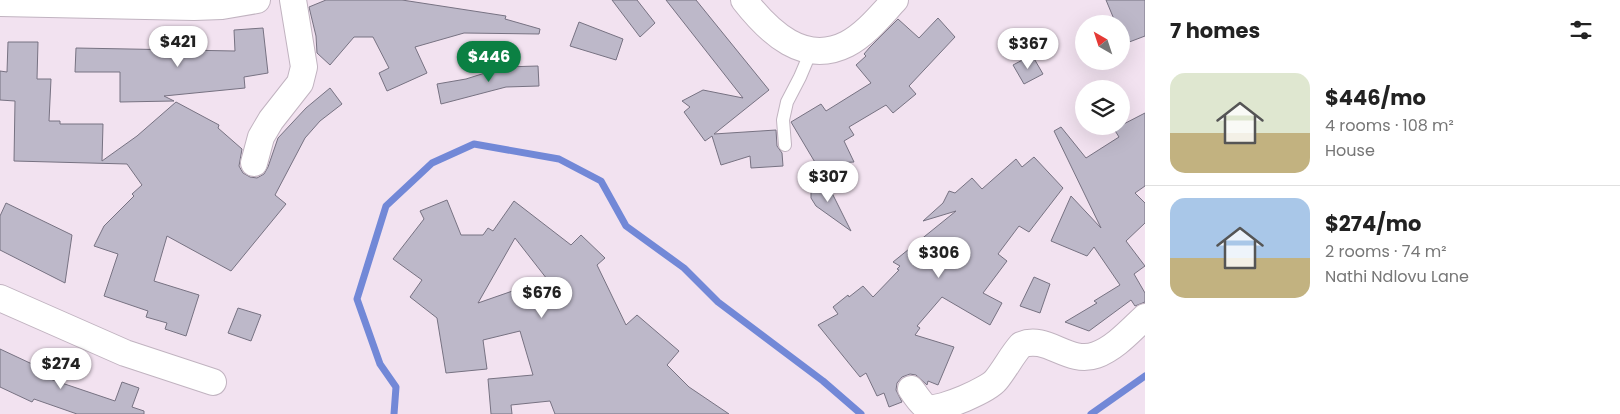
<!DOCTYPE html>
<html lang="en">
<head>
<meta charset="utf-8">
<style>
	body { margin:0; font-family:Poppins,sans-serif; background:#f2f2f2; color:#222; height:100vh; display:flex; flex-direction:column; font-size:19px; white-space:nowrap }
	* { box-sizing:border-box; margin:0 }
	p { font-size:16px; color:#767676 }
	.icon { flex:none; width:28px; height:28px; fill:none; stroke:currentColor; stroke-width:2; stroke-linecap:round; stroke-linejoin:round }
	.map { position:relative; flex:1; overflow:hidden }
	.details { display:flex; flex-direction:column; background:#fff; width:475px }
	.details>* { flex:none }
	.needle { width:32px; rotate:321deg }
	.fabs { position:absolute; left:1075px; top:15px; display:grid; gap:10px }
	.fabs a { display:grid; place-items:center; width:55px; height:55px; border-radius:50%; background:#fff; box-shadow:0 5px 20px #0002; font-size:25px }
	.price { position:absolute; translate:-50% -42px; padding:0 11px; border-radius:18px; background:#fff; color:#222; font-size:16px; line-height:32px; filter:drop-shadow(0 1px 2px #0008) }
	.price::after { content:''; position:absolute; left:50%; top:30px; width:15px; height:11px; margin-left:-8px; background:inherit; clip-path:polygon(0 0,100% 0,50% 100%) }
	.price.selected { background:#0b8043; color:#fff }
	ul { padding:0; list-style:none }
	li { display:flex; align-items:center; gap:15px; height:125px; padding:0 25px }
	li+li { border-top:1px solid #e0e0e0 }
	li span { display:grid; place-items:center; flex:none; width:140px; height:100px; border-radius:15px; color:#555 }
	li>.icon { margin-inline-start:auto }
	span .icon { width:60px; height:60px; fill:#fffc; stroke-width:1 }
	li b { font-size:21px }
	h2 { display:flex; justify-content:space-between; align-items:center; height:60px; padding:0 25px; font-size:21px }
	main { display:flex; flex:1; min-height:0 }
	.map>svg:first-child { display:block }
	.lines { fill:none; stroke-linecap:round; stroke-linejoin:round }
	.stream { stroke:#7288d7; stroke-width:7 }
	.building { fill:#bdb8c9; stroke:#777282; fill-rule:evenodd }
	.lane-casing { stroke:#c1b3c0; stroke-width:14 }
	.street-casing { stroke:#c1b3c0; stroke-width:28 }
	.lane { stroke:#fff; stroke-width:12 }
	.street { stroke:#fff; stroke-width:26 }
</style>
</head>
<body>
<main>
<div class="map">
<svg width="1145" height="414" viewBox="0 0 1145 414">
	<rect width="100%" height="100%" fill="#f2e2f0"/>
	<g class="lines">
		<g class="stream">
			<path d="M394,414l2,-27 -16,-23 -23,-65 29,-93 46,-43 42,-19 85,15 42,22 25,45 58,42 34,34 105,79 38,33"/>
			<path d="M1091,414l54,-38"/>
		</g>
	</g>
	<g class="building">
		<path d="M326,0h76l104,16 -1,3 35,10 -1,5 -75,-1 -49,14 12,26 -40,18 -8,-18 10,-5 -16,-31h-19l-24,28 -13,-12 -1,-17 -7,-29z"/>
		<path d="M612,0h25l18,23 -15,14z"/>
		<path d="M666,0h30l73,90 -55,44 62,-4 1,16 5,7 1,13 -32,2 -1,-12 -29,9 -9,-29 -7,5 -21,-29 6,-5 -8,-6 21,-11 40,8z"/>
		<path d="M1106,0h39v36l-21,8 -3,-7v-13h-5z"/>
		<path d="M938,18l17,19 -46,49 7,8 -23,19 -7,-8 -37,22 5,8 -10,6 10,21 -38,2 -25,-42 30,-18 5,7 45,-28 -15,-18 10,-9 -2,-2 6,-7 28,-28 21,19z"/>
		<path d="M579,22l44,17 -7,21 -46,-14z"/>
		<path d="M263,28l5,45 -24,4 1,11 -81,8 10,5 -54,1v-30h-45l1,-24 159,3 -1,-21z"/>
		<path d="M8,42h30l-1,37h14l-2,42h11v3h43l-1,37 35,-25 39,-34 43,23 -1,3 24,21 -3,17 4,7 7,4 7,1 7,-4 4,-7 10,-29 28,-30 24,-20 12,16 -22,17 -15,17 -30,57 11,9 -55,67 -64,-35 -13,45 45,14 -13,41 -21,-7 2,-6 -21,-6 2,-6 -44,-15 14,-42 -24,-8 10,-20 30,-30 -2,-2 10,-9 -15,-21 -113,-3 1,-60 -15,-1v-29l7,1z"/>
		<path d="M1032,55l11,19 -19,10 -11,-19z"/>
		<path d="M538,66l1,20 -33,1 -65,17 -4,-20 29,-5 38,-12z"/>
		<path d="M1145,113v73l-10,7 10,10v20l-19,18 19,25 -11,8 11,19v9l-10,4 -4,-6 -42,31 -24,-9 32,-19 -3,-2 26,-16 -26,-38 -7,9 -36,-15 20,-45 30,32 -47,-97 7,-4 25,31 33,-21 -5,-8z"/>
		<path d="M1034,157l29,31 -34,44 -10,-6 -21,28 9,7 -24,32 19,10 -12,22 -48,-28 -25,29 3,2 -5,7 39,12 -16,38 -10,-4 -1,4 -11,-10 -6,-1 -8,3 -5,6 -1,7 6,12 -13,5 -5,-14 -7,3 -11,-23 -6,4 -42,-52 20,-11 -5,-7 15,-12 1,2 14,-11 10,11 26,-27 -2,-1 3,-3 -7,-4 63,-51 -33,10 20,-18 6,-12 6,2 17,-15 10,11 34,-30 6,8z"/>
		<path d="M827,182l4,9 20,40 -35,-25 -5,-8v-8z"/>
		<path d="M447,200l14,35h22l5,-7 5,3 21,-30 57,44 10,-10 24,23 -8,7 29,60 11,-10 42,36 -12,14 22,22 40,27h-174l-5,-13 -39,4 1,9h-21l-3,-35 45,-4 -13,-44 -37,9 4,29 -41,4 -9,-55 -27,-21 12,-17 -29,-21 31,-40 -4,-8zM515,238l32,41 -69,24z"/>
		<path d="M6,203l66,32 -7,48 -65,-33v-34z"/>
		<path d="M1034,277l16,7 -10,29 -20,-7z"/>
		<path d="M238,308l23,7 -10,26 -23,-8z"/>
		<path d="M0,349l47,22 -3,6 71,24 7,-19 17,6 -7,19 12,4v3h-67l-43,-15 -2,3 -32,-15z"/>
	</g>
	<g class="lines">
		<g class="lane-casing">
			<path id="lane" d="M785,145l-2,-25 4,-18 13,-25 11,-26"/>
		</g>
		<g class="street-casing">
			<g id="street">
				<path d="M744,0c25,32 60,66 103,44 19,-10 34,-29 48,-44"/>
				<path d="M0,3l194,4 28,-1 35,-6"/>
				<path d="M254,163l7,-26 10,-17 29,-37 4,-16 -11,-67"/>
				<path d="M0,298l125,55 88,29"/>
				<path d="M911,389c4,5 11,17 18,19 13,2 59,-18 67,-28 9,-11 16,-25 25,-35 26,-11 47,20 75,10 19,-7 34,-24 49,-38"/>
			</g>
		</g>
		<use href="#lane" class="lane"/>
		<use href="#street" class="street"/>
	</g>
</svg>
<div class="fabs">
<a><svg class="needle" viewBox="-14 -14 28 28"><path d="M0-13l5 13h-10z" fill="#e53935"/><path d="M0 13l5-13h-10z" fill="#767676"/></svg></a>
<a><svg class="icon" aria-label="layers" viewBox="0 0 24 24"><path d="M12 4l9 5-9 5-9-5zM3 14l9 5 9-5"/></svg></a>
</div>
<b class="price" style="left:178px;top:68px">$421</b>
<b class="price" style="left:1028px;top:70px">$367</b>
<b class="price selected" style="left:489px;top:83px">$446</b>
<b class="price" style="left:828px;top:203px">$307</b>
<b class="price" style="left:939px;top:279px">$306</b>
<b class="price" style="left:542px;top:319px">$676</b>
<b class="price" style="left:61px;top:390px">$274</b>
</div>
<section class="details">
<h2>7 homes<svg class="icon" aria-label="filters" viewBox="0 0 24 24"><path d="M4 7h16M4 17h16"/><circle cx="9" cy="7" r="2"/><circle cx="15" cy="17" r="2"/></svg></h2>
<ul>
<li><span style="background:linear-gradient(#dfe7d0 60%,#c2b280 0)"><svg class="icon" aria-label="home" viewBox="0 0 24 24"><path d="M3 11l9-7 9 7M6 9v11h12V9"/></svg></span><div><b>$446/mo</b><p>4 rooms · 108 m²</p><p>House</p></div></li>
<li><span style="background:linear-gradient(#a9c7e8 60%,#c2b280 0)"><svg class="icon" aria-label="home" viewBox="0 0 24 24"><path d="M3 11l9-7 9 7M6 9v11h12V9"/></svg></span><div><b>$274/mo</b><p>2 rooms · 74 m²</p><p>Nathi Ndlovu Lane</p></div></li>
</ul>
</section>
</main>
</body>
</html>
